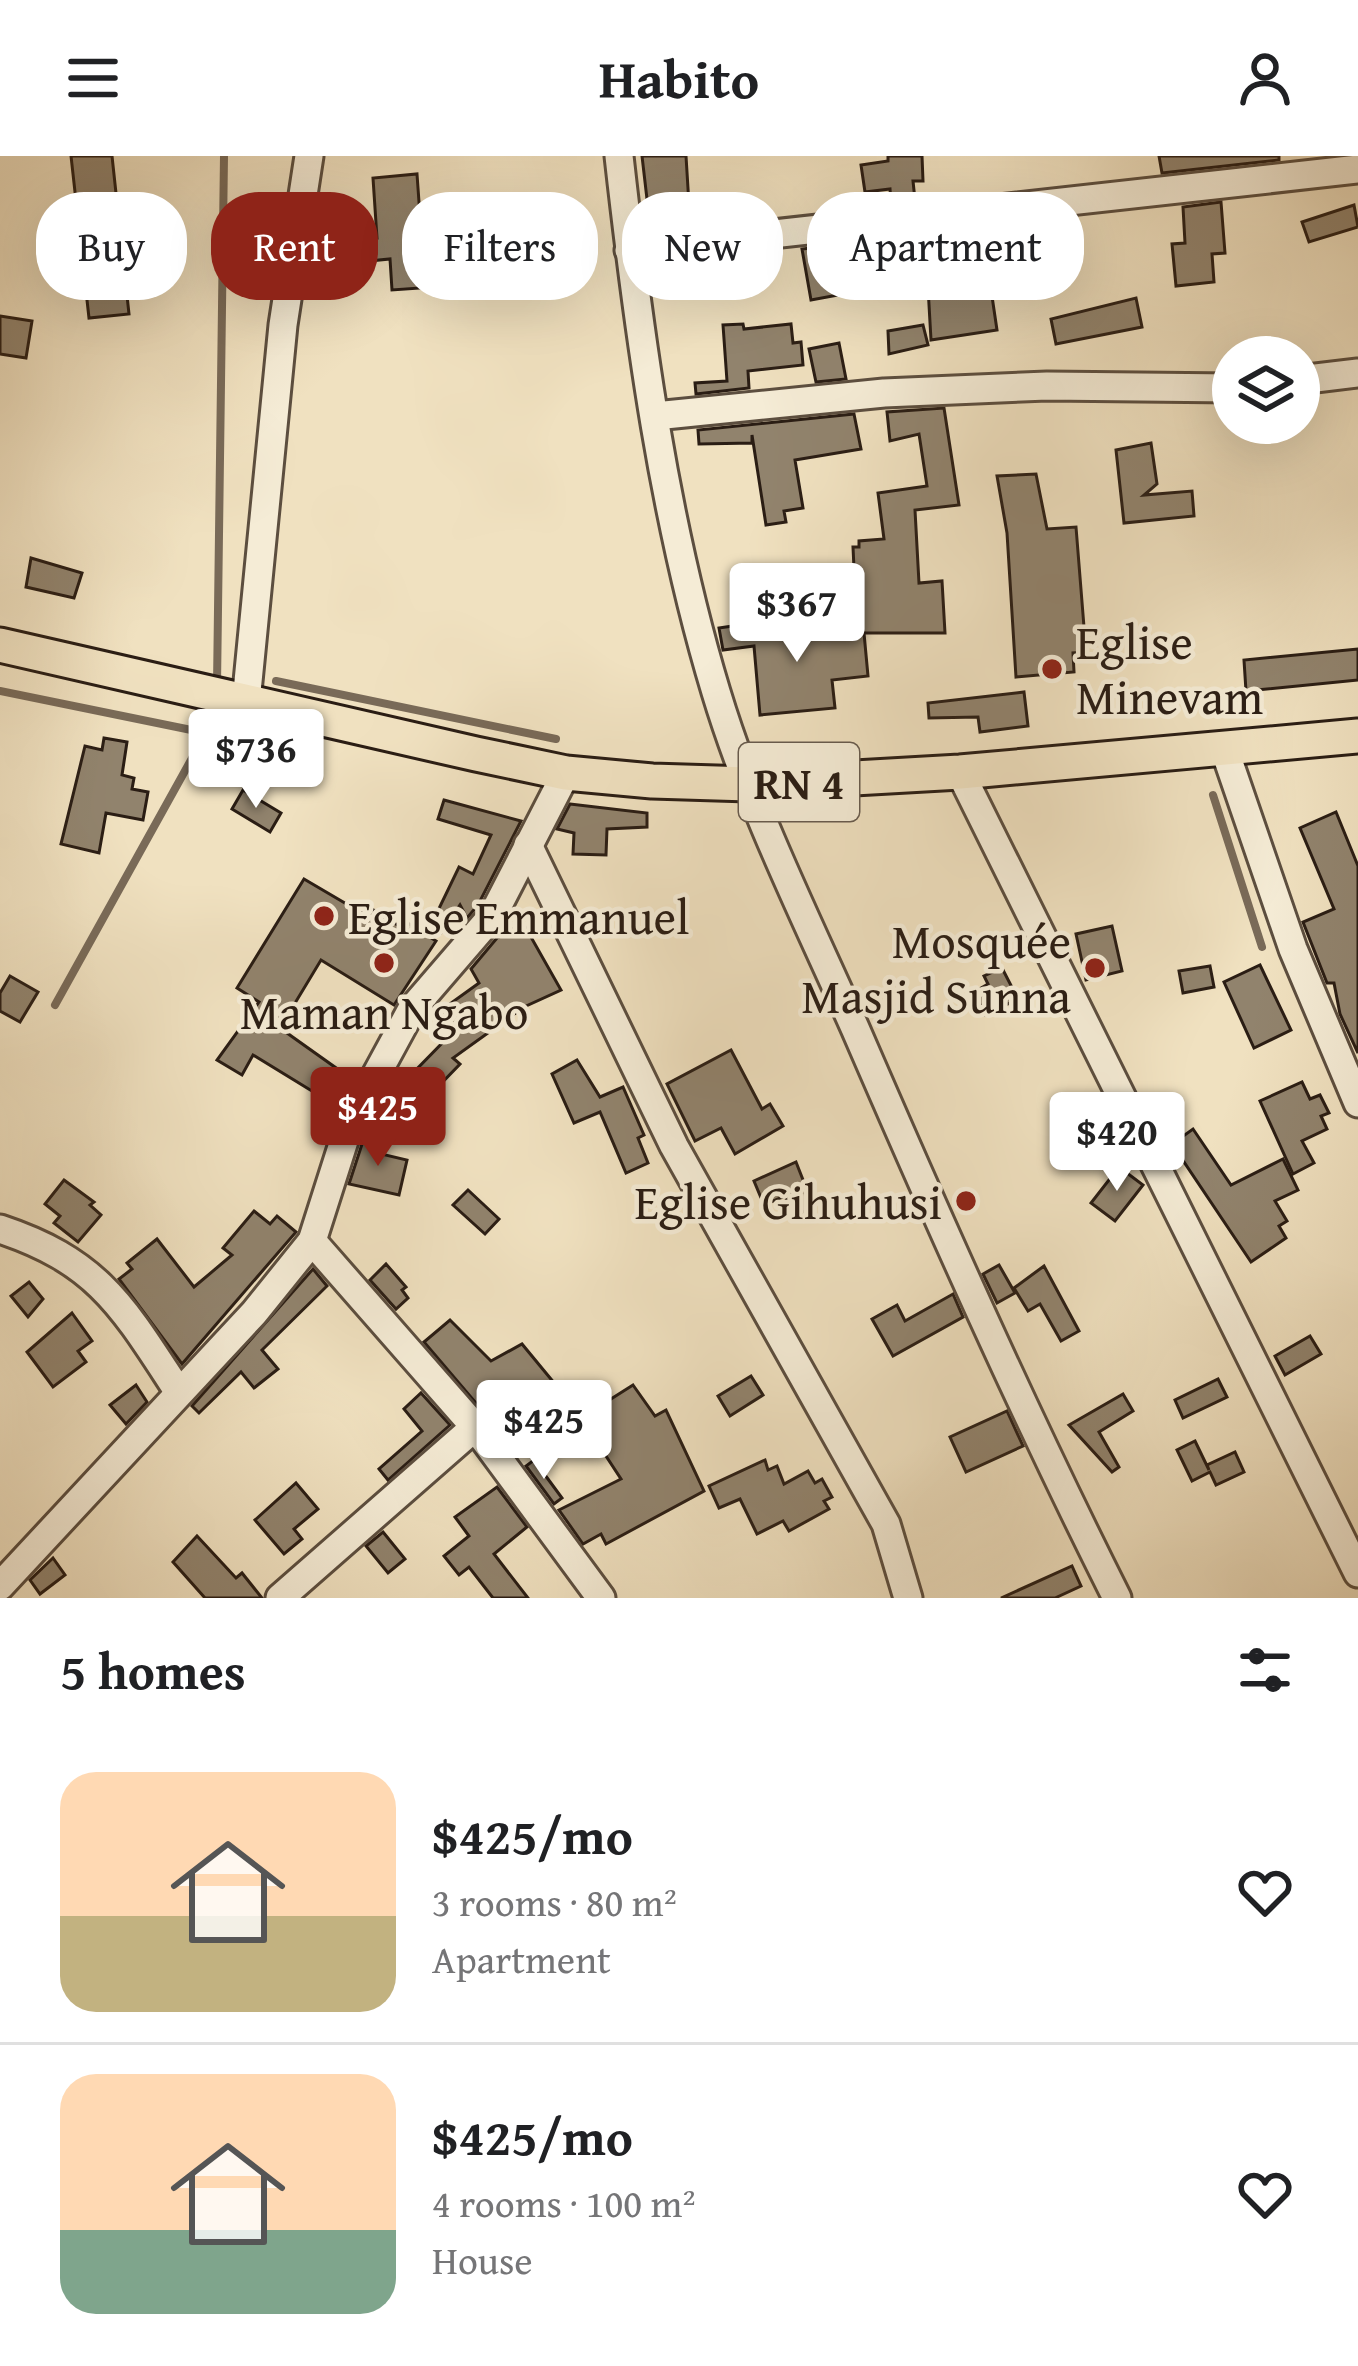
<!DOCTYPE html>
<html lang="en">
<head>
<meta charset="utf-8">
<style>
	body { margin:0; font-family:"Gentium Book Plus",serif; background:#f2f2f2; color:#202124; height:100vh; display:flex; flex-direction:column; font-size:45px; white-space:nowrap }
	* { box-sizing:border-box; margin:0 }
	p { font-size:39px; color:#757577 }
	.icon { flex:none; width:66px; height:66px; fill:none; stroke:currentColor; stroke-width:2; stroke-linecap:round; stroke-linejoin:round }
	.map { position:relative; height:1442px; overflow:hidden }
	.panel { display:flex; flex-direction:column; background:#fff; flex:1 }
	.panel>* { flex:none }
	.guide { position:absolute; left:36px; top:36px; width:1287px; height:108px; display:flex; gap:24px }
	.fabs { position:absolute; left:1212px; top:180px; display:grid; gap:24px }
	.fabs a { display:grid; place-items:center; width:108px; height:108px; border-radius:50%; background:#fff; box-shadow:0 12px 48px #0002; font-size:60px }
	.price { position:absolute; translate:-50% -102px; padding:0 27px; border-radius:12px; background:#fff; color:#222; font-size:39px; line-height:78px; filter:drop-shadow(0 3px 6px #0008) }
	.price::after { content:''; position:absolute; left:50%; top:72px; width:36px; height:27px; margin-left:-18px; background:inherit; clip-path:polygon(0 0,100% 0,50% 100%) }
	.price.selected { background:#8f2418; color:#fff }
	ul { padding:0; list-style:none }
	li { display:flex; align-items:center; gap:36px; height:300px; padding:0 60px }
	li+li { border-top:3px solid #e0e0e0 }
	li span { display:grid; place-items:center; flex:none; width:336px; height:240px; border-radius:36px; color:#555 }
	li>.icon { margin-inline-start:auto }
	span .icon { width:144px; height:144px; fill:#fffc; stroke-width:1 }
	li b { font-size:51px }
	h2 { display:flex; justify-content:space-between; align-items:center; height:144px; padding:0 60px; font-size:51px }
	.pill { padding:0 42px; border-radius:48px; background:#fff; box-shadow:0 12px 48px #0002; font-size:42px; line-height:108px }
	.pill.selected { background:#8f2418; color:#fff }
	header { display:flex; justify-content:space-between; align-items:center; height:156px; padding:0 60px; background:#fff; font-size:54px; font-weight:800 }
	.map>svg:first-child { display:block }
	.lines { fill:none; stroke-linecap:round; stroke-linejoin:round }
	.stream { stroke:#796a58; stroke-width:8 }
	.building { fill:#91836d; stroke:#2a1d14; stroke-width:3 }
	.minor-casing { stroke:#5c4e3f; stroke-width:33 }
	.major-casing { stroke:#2a1d14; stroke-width:39 }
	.minor { stroke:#f5ecd6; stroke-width:27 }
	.major { stroke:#f0e1c0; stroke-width:33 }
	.poi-dot { fill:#8f2418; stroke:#f5ecd6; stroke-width:4.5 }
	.labels { text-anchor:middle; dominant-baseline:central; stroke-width:9; stroke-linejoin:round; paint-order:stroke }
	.shield { fill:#f5ecd6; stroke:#675b4e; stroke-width:3 }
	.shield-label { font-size:45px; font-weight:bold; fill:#2a1d14 }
	.poi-label { font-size:48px; fill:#2a1d14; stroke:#f5ecd6; text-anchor:start }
</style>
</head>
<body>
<header><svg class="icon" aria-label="menu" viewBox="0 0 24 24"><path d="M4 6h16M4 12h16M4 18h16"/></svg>Habito<svg class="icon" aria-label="person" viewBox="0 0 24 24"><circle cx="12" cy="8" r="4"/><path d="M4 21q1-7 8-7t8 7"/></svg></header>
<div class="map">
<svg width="1358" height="1442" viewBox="0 0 1358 1442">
	<rect width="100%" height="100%" fill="#f0e1c0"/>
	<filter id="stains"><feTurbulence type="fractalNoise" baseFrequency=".00167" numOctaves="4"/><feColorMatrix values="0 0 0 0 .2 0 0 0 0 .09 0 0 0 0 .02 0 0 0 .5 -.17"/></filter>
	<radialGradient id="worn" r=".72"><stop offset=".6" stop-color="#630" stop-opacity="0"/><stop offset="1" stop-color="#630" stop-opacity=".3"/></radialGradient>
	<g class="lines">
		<g class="stream">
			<path d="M276,525l280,58"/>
			<path d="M217,529l7,-529"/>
			<path d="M0,535l206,42 53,16"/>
			<path d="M1213,639l49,152"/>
			<path d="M55,849l151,-272 8,-28"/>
		</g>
	</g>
	<g class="building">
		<path d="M71,0h41l17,158 -40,4z"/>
		<path d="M642,0h44l4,65 -40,4z"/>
		<path d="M888,0h34l1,25h-10l2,19 -24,3 -1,-14 -25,3 -4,-27 27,-4z"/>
		<path d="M1159,0h120v4l-117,13z"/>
		<path d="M417,18l4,56 13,-1 2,33 99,-7 2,25 -145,10 -2,-31 -72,7 -2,-24 61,-4 -4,-60z"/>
		<path d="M1221,46l4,51 -13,1 2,28 -38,4 -4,-42 13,-1 -2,-36z"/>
		<path d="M1354,49l4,22 -49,15 -7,-20z"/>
		<path d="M991,87l10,29 -12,4 8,54 -66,10 -3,-53 42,2 -12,-34z"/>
		<path d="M846,88l8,48 -43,8 -9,-51z"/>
		<path d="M1136,142l6,29 -86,17 -5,-25z"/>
		<path d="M0,160l32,5 -6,37 -26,-4z"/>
		<path d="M743,168l1,5 47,-5 2,19 8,-1 2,23 -55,6 1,17 -53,6 -1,-11 32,-2 -4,-56z"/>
		<path d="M923,169l5,20 -39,9 -1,-23z"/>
		<path d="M839,187l7,36 -30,3 -7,-33z"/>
		<path d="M944,252l15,97 -44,5 4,73 23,-2 3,52h-88l-4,-86h6v-6l25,-2 -6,-46 49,-7 -8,-52 -29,7 -3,-29z"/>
		<path d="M854,258l7,35 -66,11 8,48 -19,3 2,11 -20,3 -14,-90v8l-53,1 -1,-14z"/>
		<path d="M1151,287l6,41 -13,11 48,-4 2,25 -70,7 -8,-73z"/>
		<path d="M1036,318l11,55 29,-2 10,125 -13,1 1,19 -58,5 -9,-144 -10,-57z"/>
		<path d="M31,402l51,15 -8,25 -48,-11z"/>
		<path d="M787,462l3,21 74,-6 4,43 -36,4 3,28 -75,7 -6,-69 -31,4 -4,-22z"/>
		<path d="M1358,493v31l-112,11 -2,-31z"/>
		<path d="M1024,536l4,34 -48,6 -2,-15 -49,1 -1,-15z"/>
		<path d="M104,582l23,4 -5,33 12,3 -2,11 16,3 -5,28 -37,-7 -7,40 -38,-9 24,-98 17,4z"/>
		<path d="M243,634l38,23 -11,19 -38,-23z"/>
		<path d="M444,644l77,21 -43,84 -11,13 -7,-13 -19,28 -11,-6 29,-60 14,7 18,-39 -53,-16z"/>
		<path d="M570,648l77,9v14l-40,2 -1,26 -33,-1 1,-21 -17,-4z"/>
		<path d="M1336,656l22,54v187l-18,-39 -6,-31h-7l-24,-61 31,-13 -34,-81z"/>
		<path d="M304,723l63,37 5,-7 27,17 4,-6 33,21 -42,64 -73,-45 -41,68 73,52 -13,20 -11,-7 -4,6 -72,-44 -11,20 -25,-15 42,-58 -22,-14z"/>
		<path d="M523,767l38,67 -37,17 -71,51 7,6 -27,28 -21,-18 36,-37 -15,-21 46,-33 -8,-14 26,-31z"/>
		<path d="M1112,770l10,45 -36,9 -10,-46z"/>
		<path d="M1260,809l31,65 -37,18 -30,-66z"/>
		<path d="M1210,810l4,21 -31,6 -4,-22z"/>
		<path d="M1002,812l16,31 -33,16 -11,-23 14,-8 -4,-8z"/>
		<path d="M10,820l28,16 -18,30 -20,-11v-18z"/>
		<path d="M731,894l31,59 8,-5 13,22 -48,28 -14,-26 -26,13 -28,-57z"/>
		<path d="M577,904l23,37 23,-10 21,48 -6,3 10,25 -22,10 -26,-61 -26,11 -22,-49z"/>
		<path d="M1302,926l8,17 10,-4 9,18 -8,3 6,13 -25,12 12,22 -21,11 -33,-73z"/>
		<path d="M1193,973l38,56 52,-26 15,31 -23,11 12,20 -8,5 7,12 -35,24 -79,-118z"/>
		<path d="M364,982l20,4 -3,12 26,6 -8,35 -50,-11z"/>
		<path d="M796,1006l18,46 -21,8 -8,-20 -21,9 -10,-24z"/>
		<path d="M1119,1011l24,18 -28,36 -24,-18z"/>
		<path d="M64,1024l30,22 -4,3 11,10 -23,27 -24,-19 6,-7 -15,-12z"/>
		<path d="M468,1034l31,29 -14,15 -32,-29z"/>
		<path d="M254,1055l16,13 7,-8 19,16 -114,132 -63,-85 13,-10 -5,-6 30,-24 37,48 38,-32 -9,-7z"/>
		<path d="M386,1108l20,23 -4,3 6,8 -12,11 -26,-29z"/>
		<path d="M999,1109l16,28 -18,10 -14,-29z"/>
		<path d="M1044,1110l35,65 -18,10 -21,-37 -12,7 -14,-23z"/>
		<path d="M313,1113l14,17 -65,64 16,19 -24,19 -13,-16 -42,41 -7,-7z"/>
		<path d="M29,1126l14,17 -15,18 -17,-21z"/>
		<path d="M953,1138l10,23 -70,39 -21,-37 25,-14 8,16z"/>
		<path d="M72,1157l20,28 -14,10 8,11 -33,25 -26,-35z"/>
		<path d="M450,1164l41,41 31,-17 33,40 -16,11 6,7 -41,34 -80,-94z"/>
		<path d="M1310,1180l11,18 -36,21 -10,-19z"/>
		<path d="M751,1220l12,19 -33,21 -12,-20z"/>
		<path d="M1218,1223l9,18 -44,21 -8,-18z"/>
		<path d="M136,1229l11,17 -21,22 -16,-19z"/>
		<path d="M633,1229l22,31 11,-6 38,81 -98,53 -5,-10 -18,10 -24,-34 62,-31 -40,-61z"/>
		<path d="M421,1237l29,32 -62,55 -9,-11 43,-38 -18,-22z"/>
		<path d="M1123,1238l10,17 -34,21 20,35 -7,5 -43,-47z"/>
		<path d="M1007,1255l16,35 -57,26 -16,-35z"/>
		<path d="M1195,1285l14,29 -2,-5 28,-13 9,20 -28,13 -6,-13 -18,9 -15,-31z"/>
		<path d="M534,1304l28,38 -8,6 -28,-38z"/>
		<path d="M765,1304l3,10 9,-4 7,18 24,-13 7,12 7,-4 10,18 -8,4 5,8 -40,22 -6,-10 -26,13 -17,-35 -21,9 -10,-22z"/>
		<path d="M296,1327l22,26 -24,20 8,10 -18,15 -29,-34z"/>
		<path d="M497,1331l30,40 -33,27 34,44h-35l-24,-31 -10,8 -15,-19 25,-20 -14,-19z"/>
		<path d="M383,1376l22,27 -17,14 -22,-27z"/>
		<path d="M197,1380l39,42 6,-5 20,25h-57l-32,-36z"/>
		<path d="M53,1402l12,17 -25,19 -10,-14z"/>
		<path d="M1072,1410l9,20 -26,12h-54z"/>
	</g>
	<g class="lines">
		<g class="minor-casing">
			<g id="minor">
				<path d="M619,0c20,179 45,364 97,536 35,116 90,226 139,336 83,192 168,383 262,570"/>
				<path d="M629,94l729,-81"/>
				<path d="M1299,224l59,-7"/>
				<path d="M655,260l229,-23 163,-7 186,2"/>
				<path d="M246,546l37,-377 26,-169"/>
				<path d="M1224,592l69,201 65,154"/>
				<path d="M960,616l398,801"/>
				<path d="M528,689l146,301 212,378 22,74"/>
				<path d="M0,1073c99,33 123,78 178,162"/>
				<path d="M312,1085l163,186 126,171"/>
				<path d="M0,1430l254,-273 58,-72 37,-116 63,-116 81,-94 73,-142"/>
				<path d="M280,1442l195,-171"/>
			</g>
		</g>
		<g class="major-casing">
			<path id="major" d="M0,489l476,109 90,19 86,8 97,3 211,-12 398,-36"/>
		</g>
		<use href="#minor" class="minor"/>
		<use href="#major" class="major"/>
	</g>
	<g class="poi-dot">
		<circle cx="1052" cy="513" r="12"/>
		<circle cx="324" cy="760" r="12"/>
		<circle cx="384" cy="807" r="12"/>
		<circle cx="1095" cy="812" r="12"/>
		<circle cx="966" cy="1045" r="12"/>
	</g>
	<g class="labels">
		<rect class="shield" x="739" y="587" width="120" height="78" rx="9"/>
		<g class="shield-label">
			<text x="799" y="626">RN 4</text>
		</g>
		<g class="poi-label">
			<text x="1076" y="485">Eglise<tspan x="1076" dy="55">Minevam</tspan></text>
			<text x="348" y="760">Eglise Emmanuel</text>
			<text x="1071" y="784" text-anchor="end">Mosquée<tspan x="1071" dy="55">Masjid Sunna</tspan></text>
			<text x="384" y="855" text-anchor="middle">Maman Ngabo</text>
			<text x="942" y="1045" text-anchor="end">Eglise Gihuhusi</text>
		</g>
	</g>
	<rect width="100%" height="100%" filter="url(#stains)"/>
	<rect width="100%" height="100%" fill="url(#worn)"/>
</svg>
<div class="fabs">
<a><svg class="icon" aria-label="layers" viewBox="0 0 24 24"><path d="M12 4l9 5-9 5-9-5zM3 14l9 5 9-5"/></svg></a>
</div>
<b class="price" style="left:797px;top:509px">$367</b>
<b class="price" style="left:256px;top:655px">$736</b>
<b class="price selected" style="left:378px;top:1013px">$425</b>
<b class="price" style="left:1117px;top:1038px">$420</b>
<b class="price" style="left:544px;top:1326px">$425</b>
<div class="guide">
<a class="pill">Buy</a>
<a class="pill selected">Rent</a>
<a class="pill">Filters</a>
<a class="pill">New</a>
<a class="pill">Apartment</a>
</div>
</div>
<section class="panel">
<h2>5 homes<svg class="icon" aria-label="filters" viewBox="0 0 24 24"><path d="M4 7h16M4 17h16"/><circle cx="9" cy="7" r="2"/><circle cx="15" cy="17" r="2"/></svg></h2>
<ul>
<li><span style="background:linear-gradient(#ffd9b3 60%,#c2b280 0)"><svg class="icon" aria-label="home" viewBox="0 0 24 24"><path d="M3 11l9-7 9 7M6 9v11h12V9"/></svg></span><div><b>$425/mo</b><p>3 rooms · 80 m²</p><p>Apartment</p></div><svg class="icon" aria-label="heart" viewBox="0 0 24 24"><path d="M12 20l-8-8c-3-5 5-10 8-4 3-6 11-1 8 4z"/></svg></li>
<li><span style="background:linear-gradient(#ffd9b3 65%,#7fa58c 0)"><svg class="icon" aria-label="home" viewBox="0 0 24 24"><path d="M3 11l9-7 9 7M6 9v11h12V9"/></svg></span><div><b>$425/mo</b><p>4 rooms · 100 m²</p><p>House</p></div><svg class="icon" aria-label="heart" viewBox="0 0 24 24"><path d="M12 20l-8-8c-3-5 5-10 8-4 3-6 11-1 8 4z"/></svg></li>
</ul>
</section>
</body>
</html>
